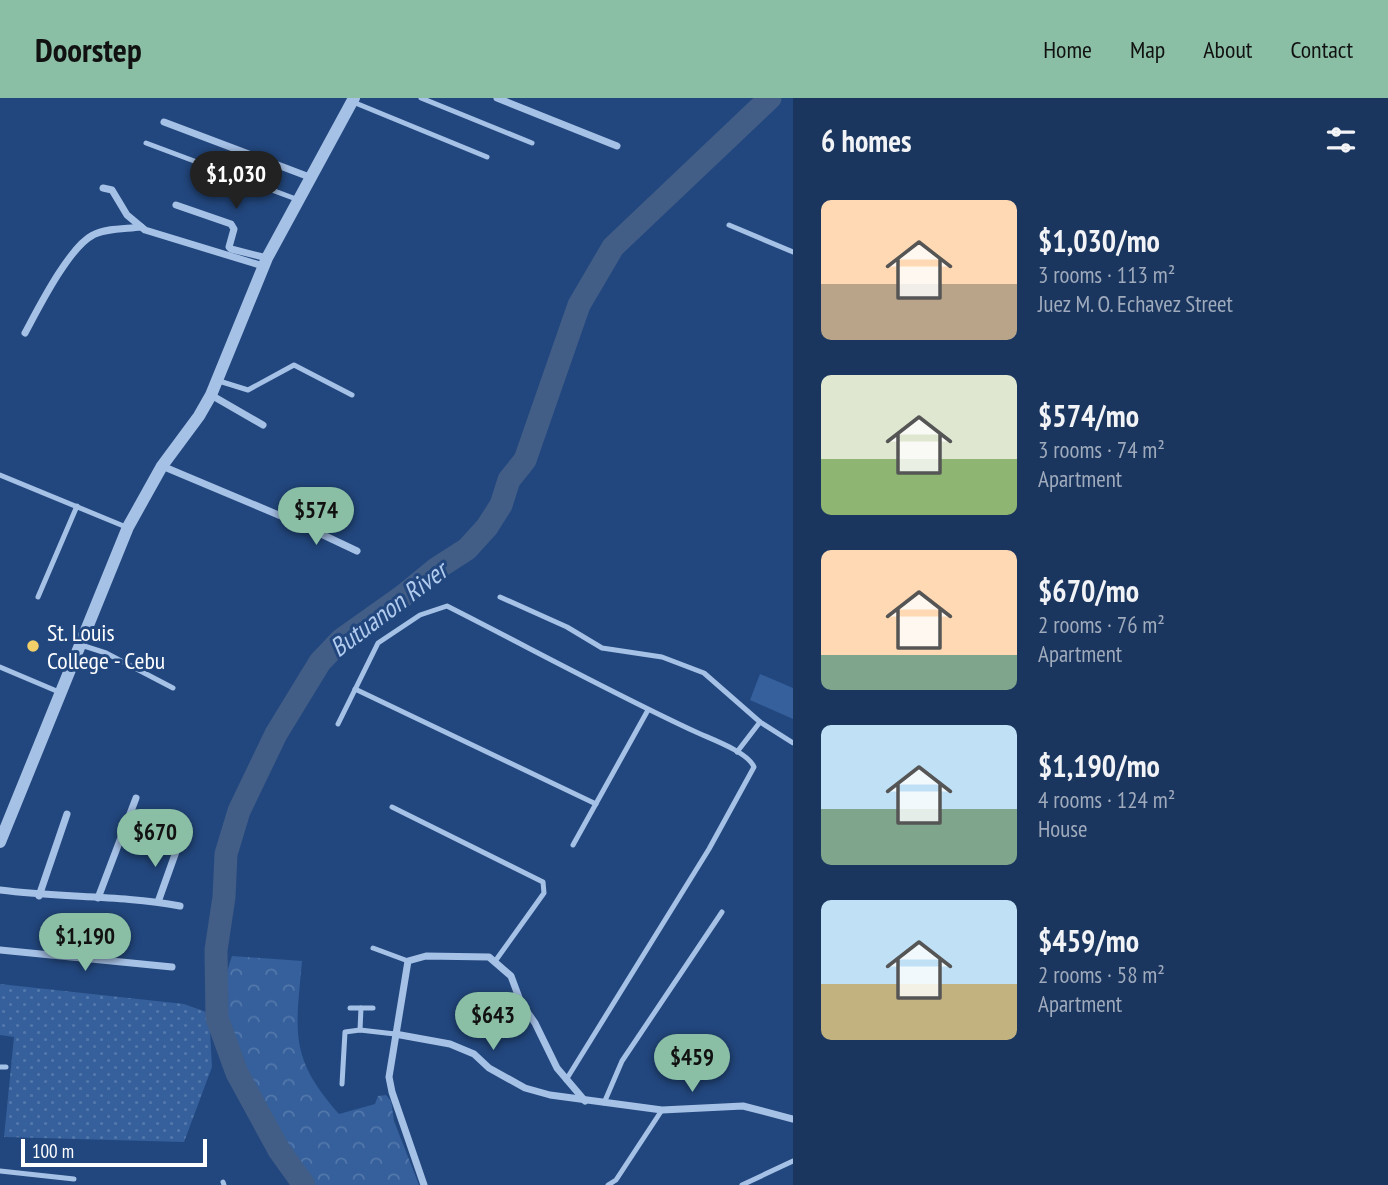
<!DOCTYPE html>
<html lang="en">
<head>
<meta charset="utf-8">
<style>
	body { margin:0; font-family:"PT Sans Narrow",sans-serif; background:#233d64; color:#f1f3f6; height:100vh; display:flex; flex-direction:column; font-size:26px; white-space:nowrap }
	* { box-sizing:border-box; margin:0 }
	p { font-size:23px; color:#9fabbc }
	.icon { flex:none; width:38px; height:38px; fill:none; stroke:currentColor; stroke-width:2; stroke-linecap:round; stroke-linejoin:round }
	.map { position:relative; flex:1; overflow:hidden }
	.side { display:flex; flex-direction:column; background:#1a355e; width:595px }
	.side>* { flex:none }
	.scale { position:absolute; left:21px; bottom:18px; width:186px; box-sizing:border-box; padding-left:7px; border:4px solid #fff; border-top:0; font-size:19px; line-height:24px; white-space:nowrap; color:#fff; -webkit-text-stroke:5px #22477e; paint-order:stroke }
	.price { position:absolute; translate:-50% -60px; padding:0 16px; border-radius:24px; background:#8abfa5; color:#111; font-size:23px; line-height:46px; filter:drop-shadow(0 2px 4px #0008) }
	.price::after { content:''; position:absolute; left:50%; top:42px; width:21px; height:16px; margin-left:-10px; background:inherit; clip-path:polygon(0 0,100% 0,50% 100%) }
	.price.selected { background:#222; color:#fff }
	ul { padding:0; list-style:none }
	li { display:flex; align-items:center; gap:21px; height:175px; padding:0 28px }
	li span { display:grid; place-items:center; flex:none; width:196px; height:140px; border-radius:10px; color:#555 }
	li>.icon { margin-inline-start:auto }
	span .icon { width:84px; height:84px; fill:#fffc; stroke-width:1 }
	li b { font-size:30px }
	h2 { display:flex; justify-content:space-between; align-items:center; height:84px; padding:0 28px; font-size:30px }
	header { display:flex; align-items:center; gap:42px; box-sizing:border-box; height:98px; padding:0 35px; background:#8abfa5; color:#111 }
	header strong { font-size:33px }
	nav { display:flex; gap:38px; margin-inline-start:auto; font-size:24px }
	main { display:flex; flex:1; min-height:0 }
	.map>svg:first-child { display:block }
	.grass { fill:url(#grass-dots) }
	.forest { fill:url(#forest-crowns) }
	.green { fill:#35609c }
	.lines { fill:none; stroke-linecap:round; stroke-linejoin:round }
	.river { stroke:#425e86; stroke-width:23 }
	.service { stroke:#a6c1e6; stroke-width:5 }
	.minor { stroke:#a6c1e6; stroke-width:7 }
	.tertiary { stroke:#a6c1e6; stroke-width:12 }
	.poi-dot { fill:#f2cf68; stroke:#22477e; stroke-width:2.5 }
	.labels { text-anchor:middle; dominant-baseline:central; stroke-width:6; stroke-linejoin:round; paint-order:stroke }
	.poi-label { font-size:24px; fill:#fff; stroke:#22477e; text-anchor:start }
	.water-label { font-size:26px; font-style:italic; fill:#b1cbee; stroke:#22477e }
</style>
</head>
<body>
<header>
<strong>Doorstep</strong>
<nav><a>Home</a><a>Map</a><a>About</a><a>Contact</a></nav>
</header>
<main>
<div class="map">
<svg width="793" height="1087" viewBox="0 0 793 1087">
	<defs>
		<pattern id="grass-dots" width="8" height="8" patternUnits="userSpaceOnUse" patternTransform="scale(1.75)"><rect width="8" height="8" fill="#35609c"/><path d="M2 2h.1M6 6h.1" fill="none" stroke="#5378ab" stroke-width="1.8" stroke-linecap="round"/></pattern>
		<pattern id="forest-crowns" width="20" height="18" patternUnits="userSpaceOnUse" patternTransform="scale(1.75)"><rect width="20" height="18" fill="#35609c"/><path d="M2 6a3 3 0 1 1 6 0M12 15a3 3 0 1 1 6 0" fill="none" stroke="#5378ab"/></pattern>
	</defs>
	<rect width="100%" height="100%" fill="#22477e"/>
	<path class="grass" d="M0,886l184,20 25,9 3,54 -28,75 -180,-5 10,-100 -14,-2z"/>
	<path class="forest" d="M232,858l70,5c-6,70 -14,96 37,153l36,-10 3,-8 8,-1 5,6 3,20 25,64h-107c-7,-17 -21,-29 -30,-44 -19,-28 -53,-89 -58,-121 -3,-21 1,-44 8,-64z"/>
	<path class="green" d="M760,576l33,14v31l-43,-19z"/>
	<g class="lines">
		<path class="river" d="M304,1087l-25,-35 -42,-77 -20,-55 -1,-68 8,-53 2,-43 13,-43 37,-77 44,-72 21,-22 62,-44 33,-27 31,-20 20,-22 14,-22 8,-25 16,-20 54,-155 34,-58 157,-149"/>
		<g class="service">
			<path d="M421,0l111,45"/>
			<path d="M353,4l134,55"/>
			<path d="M146,45l150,56"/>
			<path d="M729,127l64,27"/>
			<path d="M219,283l29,9 46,-25 58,30"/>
			<path d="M0,377l126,52"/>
			<path d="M38,499l39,-91"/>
			<path d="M500,499l67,30 35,21 60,9 42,16 56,49 33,21"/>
			<path d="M81,547l25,8 67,35"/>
			<path d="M0,569l59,25"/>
			<path d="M355,591l241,115"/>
			<path d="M338,626l40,-81 42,-28 27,-9c83,42 165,87 249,126 15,7 52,20 58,35l-45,82 -143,231"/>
			<path d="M737,654l23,-30"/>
			<path d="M392,709l151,75 1,11 -48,67"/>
			<path d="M573,747l75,-135"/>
			<path d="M373,850l35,13"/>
			<path d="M350,910h23"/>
			<path d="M360,932l1,-22"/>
			<path d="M0,969h6"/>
			<path d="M342,986l3,-52 15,-2 35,4"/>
			<path d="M604,1005l18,-42 100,-149"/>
			<path d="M0,1073l74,8"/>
			<path d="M223,1084l1,3"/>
			<path d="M608,1087l8,-5 46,-70"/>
			<path d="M742,1087l51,-24"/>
		</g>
		<g class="minor">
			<path d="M497,0l120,48"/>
			<path d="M164,24l148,56"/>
			<path d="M103,90l9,2 15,25 18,15 118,36"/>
			<path d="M176,107l55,19 3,5 -5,18 2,2 36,9"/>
			<path d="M25,235c13,-24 44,-86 68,-98 13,-7 33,-6 48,-8"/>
			<path d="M211,297l52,30"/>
			<path d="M162,368l138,58 57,27"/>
			<path d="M0,792c60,8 120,5 180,16"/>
			<path d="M39,798l28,-82"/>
			<path d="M98,800l38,-100"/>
			<path d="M158,804l20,-56"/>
			<path d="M0,852l172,17"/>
			<path d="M395,936l55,10 24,10 15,14 36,20 25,7 112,15 81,-4 50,13"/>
			<path d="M424,1087l-32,-93 -3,-15 19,-116 18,-5 63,1 22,19 10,27 14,20 22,45 28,33"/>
		</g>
		<path class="tertiary" d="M0,744l128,-315 34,-61 37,-50 12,-21 56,-137 87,-160"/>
	</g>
	<circle class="poi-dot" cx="33" cy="548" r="7"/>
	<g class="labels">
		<g class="poi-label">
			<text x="47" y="534">St. Louis<tspan x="47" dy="28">College - Cebu</tspan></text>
		</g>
		<g class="water-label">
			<text transform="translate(388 511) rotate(-37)">Butuanon River</text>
		</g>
	</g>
</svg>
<div class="scale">100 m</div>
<b class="price selected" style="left:236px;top:113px">$1,030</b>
<b class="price" style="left:316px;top:449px">$574</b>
<b class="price" style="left:155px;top:771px">$670</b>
<b class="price" style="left:85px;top:875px">$1,190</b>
<b class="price" style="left:493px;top:954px">$643</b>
<b class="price" style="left:692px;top:996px">$459</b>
</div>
<section class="side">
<h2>6 homes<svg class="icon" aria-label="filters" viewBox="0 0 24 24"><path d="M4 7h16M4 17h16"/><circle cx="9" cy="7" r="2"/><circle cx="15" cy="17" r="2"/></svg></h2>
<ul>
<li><span style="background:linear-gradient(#ffd9b3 60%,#b9a48a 0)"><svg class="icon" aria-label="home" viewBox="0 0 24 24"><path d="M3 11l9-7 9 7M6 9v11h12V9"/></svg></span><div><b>$1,030/mo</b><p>3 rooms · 113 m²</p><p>Juez M. O. Echavez Street</p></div></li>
<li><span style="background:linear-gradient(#dfe7d0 60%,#8fb573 0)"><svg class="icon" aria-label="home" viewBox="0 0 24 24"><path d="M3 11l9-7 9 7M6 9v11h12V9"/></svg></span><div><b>$574/mo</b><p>3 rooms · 74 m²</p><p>Apartment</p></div></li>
<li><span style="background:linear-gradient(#ffd9b3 75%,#7fa58c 0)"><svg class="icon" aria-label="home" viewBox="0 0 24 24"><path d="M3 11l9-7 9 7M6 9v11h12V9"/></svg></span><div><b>$670/mo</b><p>2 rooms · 76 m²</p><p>Apartment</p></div></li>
<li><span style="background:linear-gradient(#bfe0f5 60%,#7fa58c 0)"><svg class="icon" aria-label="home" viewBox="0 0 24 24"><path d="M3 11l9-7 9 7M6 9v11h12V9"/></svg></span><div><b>$1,190/mo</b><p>4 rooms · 124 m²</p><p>House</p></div></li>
<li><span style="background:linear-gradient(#bfe0f5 60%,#c2b280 0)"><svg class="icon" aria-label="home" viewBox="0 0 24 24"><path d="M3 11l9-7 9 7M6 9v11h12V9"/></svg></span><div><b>$459/mo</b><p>2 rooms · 58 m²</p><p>Apartment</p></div></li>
</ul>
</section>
</main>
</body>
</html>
